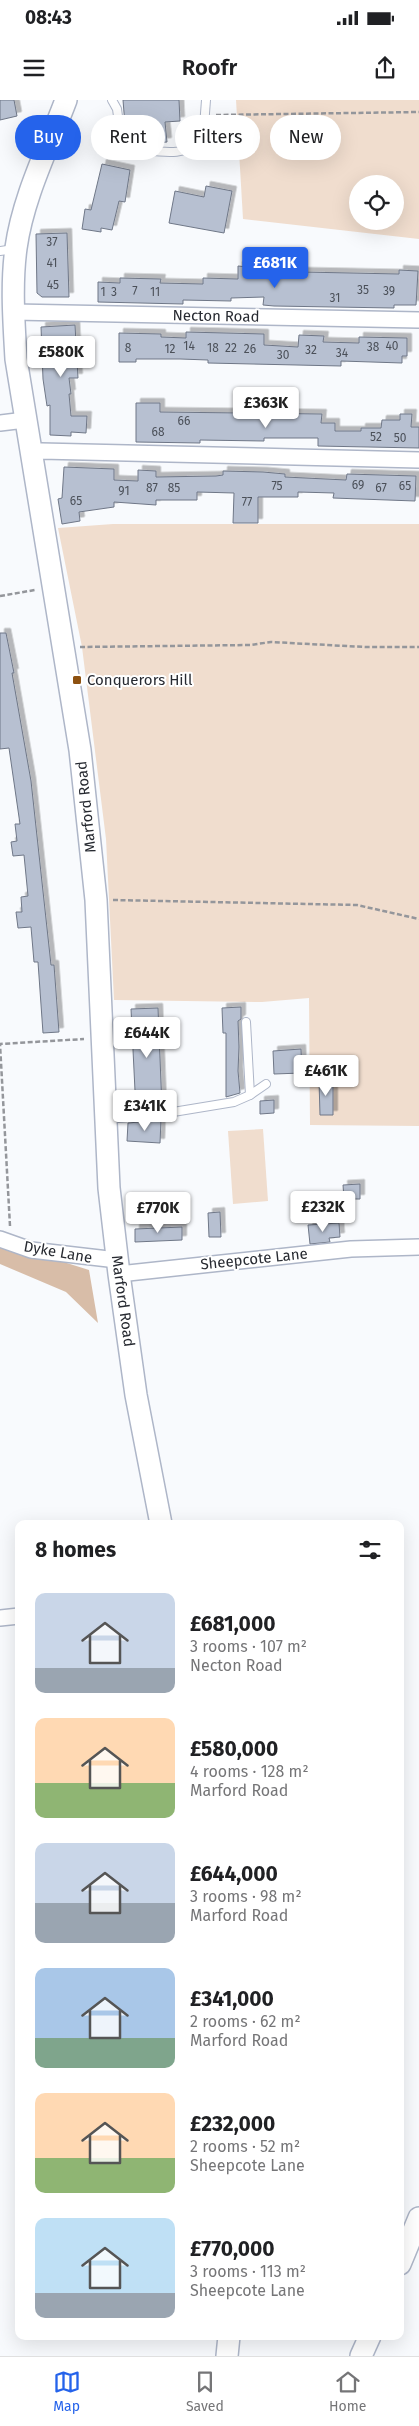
<!DOCTYPE html>
<html lang="en">
<head>
<meta charset="utf-8">
<style>
	body { margin:0; font-family:"Fira Sans",sans-serif; background:#f2f2f2; color:#202124; height:100vh; display:flex; flex-direction:column; font-size:19px; white-space:nowrap }
	* { box-sizing:border-box; margin:0 }
	p { font-size:16px; color:#757577 }
	.icon { flex:none; width:28px; height:28px; fill:none; stroke:currentColor; stroke-width:2; stroke-linecap:round; stroke-linejoin:round }
	.map { position:relative; flex:1; overflow:hidden }
	.details { position:absolute; left:15px; top:1420px; width:389px; height:820px; display:flex; flex-direction:column; background:#fff; border-radius:10px; box-shadow:0 5px 20px #0002 }
	.details>* { flex:none }
	.hud { position:absolute; left:15px; top:15px; width:390px; height:45px; display:flex; gap:10px }
	.tools { position:absolute; left:349px; top:75px; display:grid; gap:10px }
	.tools a { display:grid; place-items:center; width:55px; height:55px; border-radius:50%; background:#fff; box-shadow:0 5px 20px #0002; font-size:25px }
	.price { position:absolute; translate:-50% -42px; padding:0 11px; border-radius:5px; background:#fff; color:#222; font-size:16px; line-height:32px; filter:drop-shadow(0 1px 2px #0008) }
	.price::after { content:''; position:absolute; left:50%; top:30px; width:15px; height:11px; margin-left:-8px; background:inherit; clip-path:polygon(0 0,100% 0,50% 100%) }
	.price.on { background:#2563eb; color:#fff }
	ul { padding:0; list-style:none }
	li { display:flex; align-items:center; gap:15px; height:125px; padding:0 20px }
	li span { display:grid; place-items:center; flex:none; width:140px; height:100px; border-radius:10px; color:#555 }
	li>.icon { margin-inline-start:auto }
	span .icon { width:60px; height:60px; fill:#fffc; stroke-width:1 }
	li b { font-size:21px }
	h2 { display:flex; justify-content:space-between; align-items:center; height:60px; padding:0 20px; font-size:21px }
	.chip { padding:0 18px; border-radius:22px; background:#fff; box-shadow:0 5px 20px #0002; font-size:18px; line-height:45px }
	.chip.on { background:#2563eb; color:#fff }
	.status { display:flex; justify-content:space-between; align-items:center; height:35px; padding:0 25px; background:#fff; direction:ltr }
	.status svg { height:14px; fill:currentColor }
	header { display:flex; justify-content:space-between; align-items:center; height:65px; padding:0 20px; background:#fff; font-size:22px; font-weight:600 }
	.tab-bar { display:flex; justify-content:space-around; align-items:center; height:70px; border-top:1px solid #e0e0e0; background:#fff; font-size:14px; color:#757577 }
	.tab-bar a { display:grid; justify-items:center; gap:2px }
	.tab-bar .on { color:#2563eb }
	.map>svg:first-child { display:block }
	.green { fill:#f0ddce; fill-rule:evenodd }
	.forest { fill:#d8bda8 }
	.building { fill:#b7c0d1; stroke:#6f7787; filter:url(#shadow) }
	.lines { fill:none; stroke-linecap:round; stroke-linejoin:round }
	.lane-casing { stroke:#aeb6c8; stroke-width:10 }
	.street-casing { stroke:#aeb6c8; stroke-width:18 }
	.secondary-casing { stroke:#aeb6c8; stroke-width:24 }
	.path { stroke:#94969b; stroke-width:2.5; stroke-dasharray:5 2.5; stroke-linecap:butt }
	.lane { stroke:#fff; stroke-width:8 }
	.street { stroke:#fff; stroke-width:15 }
	.secondary { stroke:#fff; stroke-width:21 }
	.poi-dot { fill:#8d5110; stroke:#fff; stroke-width:2 }
	.labels { text-anchor:middle; dominant-baseline:central; stroke-width:4; stroke-linejoin:round; paint-order:stroke }
	.number-label { font-size:12px; fill:#4b5059 }
	.street-label { font-size:15px; fill:#272a31; stroke:#fff }
	.poi-label { font-size:15px; fill:#272a31; stroke:#fff; text-anchor:start }
</style>
</head>
<body>
<div class="status"><b>08:43</b><svg viewBox="0 0 49 12"><path d="M0 12V9h3v3zM5 12V6h3v6zM10 12V3h3v9zM15 12V0h3v12zM26 1h20v11H26zM47 4h2v5h-2z"/></svg></div>
<header><svg class="icon" aria-label="menu" viewBox="0 0 24 24"><path d="M4 6h16M4 12h16M4 18h16"/></svg>Roofr<svg class="icon" aria-label="share" viewBox="0 0 24 24"><path d="M12 15V3M7 8l5-5 5 5M5 13v7h14v-7"/></svg></header>
<div class="map">
<svg width="419" height="2256" viewBox="0 0 419 2256">
	<defs>
		<filter id="shadow"><feDropShadow dx="4.5" dy="-4.5" stdDeviation="0" flood-color="#0004"/></filter>
	</defs>
	<rect width="100%" height="100%" fill="#f8fafd"/>
	<g class="green">
		<path d="M236,0h183v139l-176,-20zM358,84h37v37h-37z"/>
		<path d="M113,424h306v602l-109,-1 -1,-127 -47,4 -148,-2 -8,-161 -24,-192 -24,-119z"/>
		<path d="M263,1029l5,72 -35,3 -5,-73z"/>
	</g>
	<path class="forest" d="M0,1142l89,28 9,53 -32,-31 -66,-28z"/>
	<g class="building">
		<path d="M0,0h14l3,16 -17,4z"/>
		<path d="M123,0h56l1,21 -15,1 2,20 -25,2 -2,-20 -15,1z"/>
		<path d="M102,64l28,6 -5,32 -6,-1 -7,29 -11,-2v4l-19,-3 3,-20 6,1z"/>
		<path d="M206,86l26,5 -8,42 -55,-10 6,-32 29,6z"/>
		<path d="M67,133l2,64h-27l-5,-4 -1,-59z"/>
		<path d="M238,166l64,6 97,2v-4l19,1 -2,34h-22v3l-120,-2 -11,-1 1,-8 -33,1v3l-48,-1v4l-85,-2v-20l22,1v-5l41,1 -1,4 43,1v-6l35,1z"/>
		<path d="M75,225l3,53h-9l2,16h-2l2,22h16l-1,17 -15,-1v4l-21,-1v-30l-3,1 -4,-27 -2,-52z"/>
		<path d="M186,232l78,2v11l34,2 1,-12 25,1 -1,6 36,1v-6l48,1v18h-5v7l-61,-2v5l-133,-3v-3l-28,-1h-44v3h-17v-29l42,1v3l25,1z"/>
		<path d="M136,303h24v9l162,2 -1,9h14v8h26v-3h20l1,-8h18v-6h12l-1,13h8v21l-101,-2v-8h-54v3l-64,-1v3l-64,-1z"/>
		<path d="M64,367l50,2v11l24,1v-11l18,1v6l60,-1 7,-1v-4l40,1 22,2v3l61,3 1,-6 69,2 -1,25 -82,-3 1,-5 -36,-1v5h-40v26h-25l1,-30 -37,-1v8h-41v5l-42,-3v5l-35,5 1,9 -18,3 -4,-25 4,-1z"/>
		<path d="M0,533h6l8,40h-2l19,108 20,184h3l5,67 -16,1 -5,-71h-4l-3,-35 -13,1 -2,-16h6l-1,-15 7,-1 -4,-41 -11,1 -2,-14 6,-1 -2,-17h5l-11,-76 -9,1z"/>
		<path d="M241,907v12l-3,2 1,26 -1,24 2,22 -14,4v-64h-3l-1,-25z"/>
		<path d="M158,908l4,100 -26,3 -5,-102z"/>
		<path d="M301,949l1,24 -28,1 -1,-23z"/>
		<path d="M319,980h14v35h-13z"/>
		<path d="M274,1000v13l-14,1v-13z"/>
		<path d="M161,1020l-1,23 -33,-2 1,-18z"/>
		<path d="M360,1084v15h-16l-1,-14z"/>
		<path d="M220,1112l1,25h-12l-1,-24z"/>
		<path d="M339,1123l1,14 -11,1 1,4 -20,2 -2,-19z"/>
		<path d="M182,1127v13l-47,2v-13z"/>
	</g>
	<g class="lines">
		<g class="lane-casing">
			<g id="lane">
				<path d="M112,0l5,9 4,29 13,11c24,2 51,9 69,-9l3,-40"/>
				<path d="M0,151l14,-2"/>
				<path d="M246,922l4,73"/>
				<path d="M107,1019l54,-5 73,-12 16,-7 16,-11"/>
			</g>
		</g>
		<g class="street-casing">
			<g id="street">
				<path d="M14,212l405,8"/>
				<path d="M0,323l25,-3"/>
				<path d="M31,353l10,-2 378,9"/>
				<path d="M0,1139l31,11 86,10"/>
				<path d="M119,1174l232,-25 68,-2"/>
				<path d="M0,1518l19,-2"/>
			</g>
		</g>
		<g class="secondary-casing">
			<g id="secondary">
				<path d="M66,0c-18,48 -43,97 -50,148 -5,37 -2,75 0,111l64,391 16,150 13,288 10,86 17,121 25,129"/>
				<path d="M400,2164l19,-46"/>
				<path d="M227,2256l2,-20"/>
				<path d="M361,2256l9,-20"/>
			</g>
		</g>
		<g class="path">
			<path d="M216,15l203,-3"/>
			<path d="M0,496l35,-6"/>
			<path d="M80,547l170,-2 21,-3 94,5h54"/>
			<path d="M113,800l244,5 62,14"/>
			<path d="M10,1126l-10,-182 84,-5"/>
		</g>
		<use href="#lane" class="lane"/>
		<use href="#street" class="street"/>
		<use href="#secondary" class="secondary"/>
	</g>
	<rect class="poi-dot" x="72" y="575" width="10" height="10" rx="2.5"/>
	<g class="labels">
		<g class="number-label">
			<text x="52" y="142">37</text>
			<text x="52" y="163">41</text>
			<text x="53" y="185">45</text>
			<text x="363" y="190">35</text>
			<text x="135" y="191">7</text>
			<text x="389" y="191">39</text>
			<text x="103" y="192">1</text>
			<text x="114" y="192">3</text>
			<text x="155" y="192">11</text>
			<text x="335" y="198">31</text>
			<text x="189" y="246">14</text>
			<text x="392" y="246">40</text>
			<text x="373" y="247">38</text>
			<text x="128" y="248">8</text>
			<text x="213" y="248">18</text>
			<text x="231" y="248">22</text>
			<text x="170" y="249">12</text>
			<text x="250" y="249">26</text>
			<text x="311" y="250">32</text>
			<text x="342" y="253">34</text>
			<text x="283" y="255">30</text>
			<text x="184" y="321">66</text>
			<text x="158" y="332">68</text>
			<text x="376" y="337">52</text>
			<text x="400" y="338">50</text>
			<text x="358" y="385">69</text>
			<text x="277" y="386">75</text>
			<text x="405" y="386">65</text>
			<text x="152" y="388">87</text>
			<text x="174" y="388">85</text>
			<text x="381" y="388">67</text>
			<text x="124" y="391">91</text>
			<text x="76" y="401">65</text>
			<text x="247" y="402">77</text>
		</g>
		<g class="street-label">
			<text transform="translate(216 216) rotate(1)">Necton Road</text>
			<text transform="translate(86 707) rotate(-96)">Marford Road</text>
			<text transform="translate(58 1152) rotate(10)">Dyke Lane</text>
			<text transform="translate(254 1159) rotate(-6)">Sheepcote Lane</text>
			<text transform="translate(123 1201) rotate(82)">Marford Road</text>
		</g>
		<g class="poi-label">
			<text x="87" y="580">Conquerors Hill</text>
		</g>
	</g>
</svg>
<div class="tools">
<a><svg class="icon" aria-label="locate" viewBox="0 0 24 24"><circle cx="12" cy="12" r="6"/><path d="M12 2v4M12 18v4M2 12h4M18 12h4"/></svg></a>
</div>
<b class="price on" style="left:275px;top:189px">£681K</b>
<b class="price" style="left:61px;top:278px">£580K</b>
<b class="price" style="left:266px;top:329px">£363K</b>
<b class="price" style="left:147px;top:959px">£644K</b>
<b class="price" style="left:326px;top:997px">£461K</b>
<b class="price" style="left:145px;top:1032px">£341K</b>
<b class="price" style="left:323px;top:1133px">£232K</b>
<b class="price" style="left:158px;top:1134px">£770K</b>
<div class="hud">
<a class="chip on">Buy</a>
<a class="chip">Rent</a>
<a class="chip">Filters</a>
<a class="chip">New</a>
</div>
<section class="details">
<h2>8 homes<svg class="icon" aria-label="filters" viewBox="0 0 24 24"><path d="M4 7h16M4 17h16"/><circle cx="9" cy="7" r="2"/><circle cx="15" cy="17" r="2"/></svg></h2>
<ul>
<li><span style="background:linear-gradient(#c9d6e8 75%,#9aa5b1 0)"><svg class="icon" aria-label="home" viewBox="0 0 24 24"><path d="M3 11l9-7 9 7M6 9v11h12V9"/></svg></span><div><b>£681,000</b><p>3 rooms · 107 m²</p><p>Necton Road</p></div></li>
<li><span style="background:linear-gradient(#ffd9b3 65%,#8fb573 0)"><svg class="icon" aria-label="home" viewBox="0 0 24 24"><path d="M3 11l9-7 9 7M6 9v11h12V9"/></svg></span><div><b>£580,000</b><p>4 rooms · 128 m²</p><p>Marford Road</p></div></li>
<li><span style="background:linear-gradient(#c9d6e8 60%,#9aa5b1 0)"><svg class="icon" aria-label="home" viewBox="0 0 24 24"><path d="M3 11l9-7 9 7M6 9v11h12V9"/></svg></span><div><b>£644,000</b><p>3 rooms · 98 m²</p><p>Marford Road</p></div></li>
<li><span style="background:linear-gradient(#a9c7e8 70%,#7fa58c 0)"><svg class="icon" aria-label="home" viewBox="0 0 24 24"><path d="M3 11l9-7 9 7M6 9v11h12V9"/></svg></span><div><b>£341,000</b><p>2 rooms · 62 m²</p><p>Marford Road</p></div></li>
<li><span style="background:linear-gradient(#ffd9b3 65%,#8fb573 0)"><svg class="icon" aria-label="home" viewBox="0 0 24 24"><path d="M3 11l9-7 9 7M6 9v11h12V9"/></svg></span><div><b>£232,000</b><p>2 rooms · 52 m²</p><p>Sheepcote Lane</p></div></li>
<li><span style="background:linear-gradient(#bfe0f5 75%,#9aa5b1 0)"><svg class="icon" aria-label="home" viewBox="0 0 24 24"><path d="M3 11l9-7 9 7M6 9v11h12V9"/></svg></span><div><b>£770,000</b><p>3 rooms · 113 m²</p><p>Sheepcote Lane</p></div></li>
</ul>
</section>
</div>
<nav class="tab-bar">
<a class="on"><svg class="icon" aria-label="map" viewBox="0 0 24 24"><path d="M3 6l6-2 6 2 6-2v14l-6 2-6-2-6 2zM9 4v14M15 6v14"/></svg>Map</a>
<a><svg class="icon" aria-label="saved" viewBox="0 0 24 24"><path d="M7 4h10v16l-5-4-5 4z"/></svg>Saved</a>
<a><svg class="icon" aria-label="home" viewBox="0 0 24 24"><path d="M3 11l9-7 9 7M6 9v11h12V9"/></svg>Home</a>
</nav>
</body>
</html>
